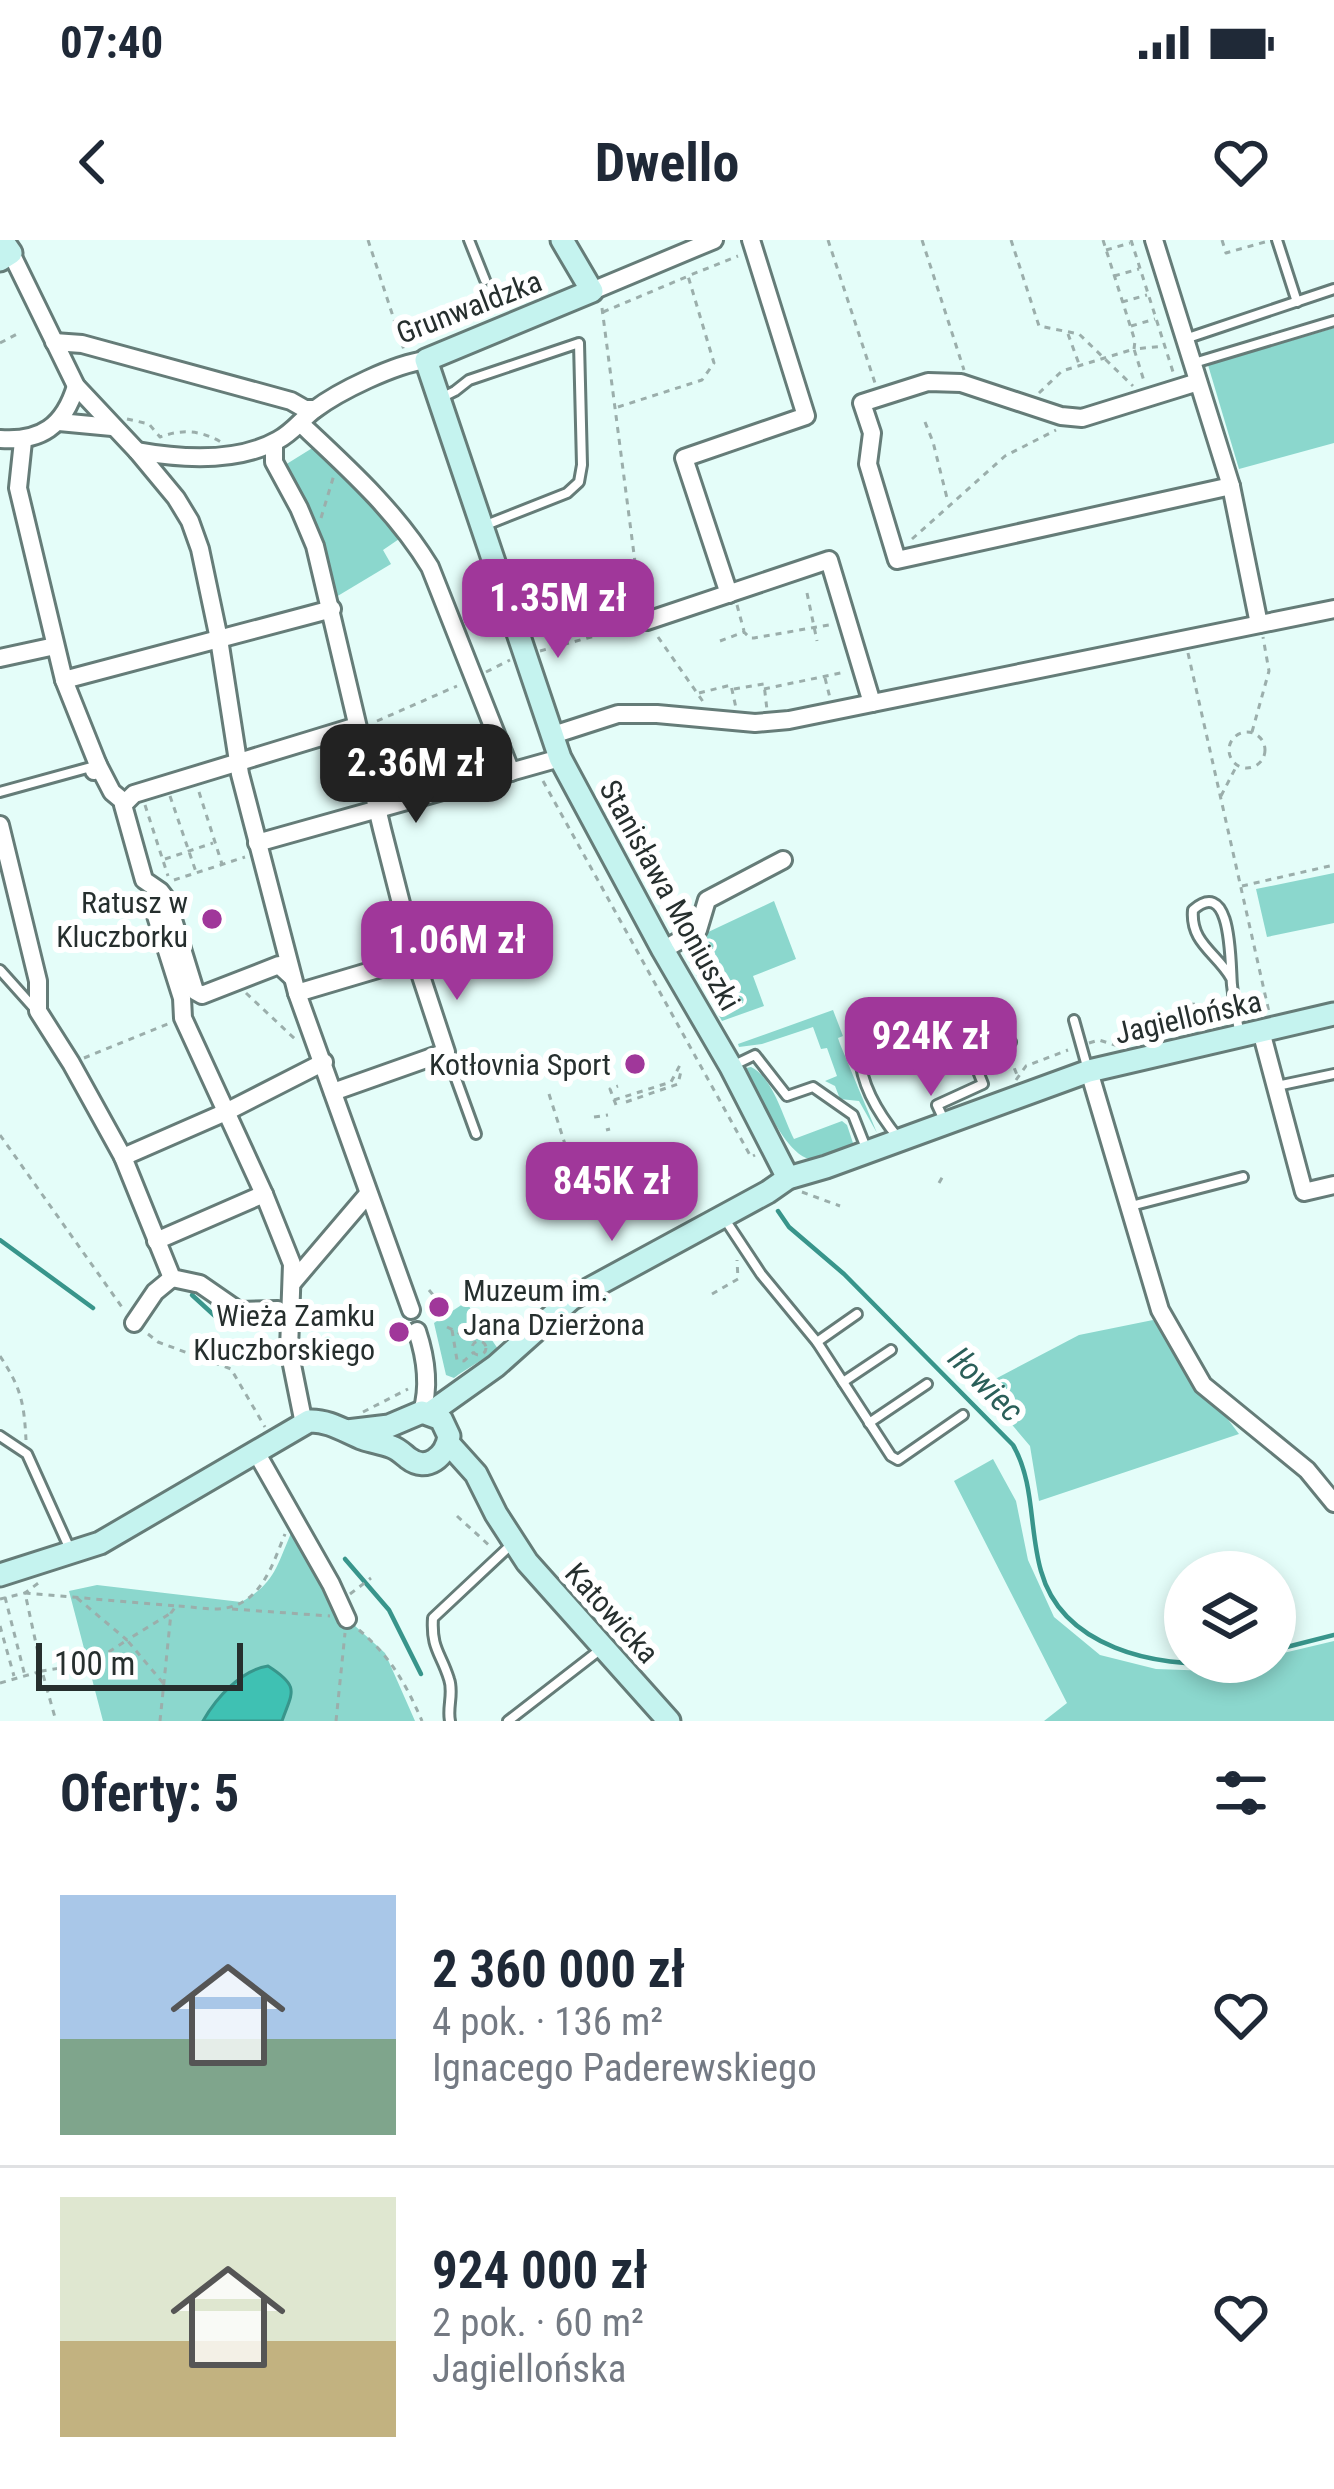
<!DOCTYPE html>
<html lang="pl">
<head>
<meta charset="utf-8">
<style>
	body { margin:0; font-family:"Roboto Condensed",sans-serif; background:#f6f6f7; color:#1f2937; height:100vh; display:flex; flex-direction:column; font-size:45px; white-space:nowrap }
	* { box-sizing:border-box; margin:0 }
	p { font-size:39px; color:#747a83 }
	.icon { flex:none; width:66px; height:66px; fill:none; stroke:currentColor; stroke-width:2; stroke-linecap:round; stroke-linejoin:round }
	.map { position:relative; height:1481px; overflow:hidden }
	.drawer { display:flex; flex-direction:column; background:#fff; flex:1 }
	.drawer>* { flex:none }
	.buttons { position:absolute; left:1164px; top:1311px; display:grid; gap:24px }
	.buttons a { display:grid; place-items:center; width:132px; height:132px; border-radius:50%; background:#fff; box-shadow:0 6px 18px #0003; font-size:60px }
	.scale { position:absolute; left:36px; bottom:30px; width:207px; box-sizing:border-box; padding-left:12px; border:6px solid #262f2e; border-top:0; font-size:33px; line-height:42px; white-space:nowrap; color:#262f2e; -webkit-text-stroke:9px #fff; paint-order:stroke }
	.price { position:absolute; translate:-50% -102px; padding:0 27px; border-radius:24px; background:#a0379a; color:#fff; font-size:39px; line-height:78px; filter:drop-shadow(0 3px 6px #0008) }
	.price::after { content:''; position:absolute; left:50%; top:72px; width:36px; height:27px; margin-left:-18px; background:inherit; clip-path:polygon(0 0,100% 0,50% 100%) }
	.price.selected { background:#222; color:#fff }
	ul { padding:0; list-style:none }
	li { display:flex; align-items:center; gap:36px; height:300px; padding:0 60px }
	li+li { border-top:3px solid #e0e1e3 }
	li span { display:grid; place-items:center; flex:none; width:336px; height:240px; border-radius:0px; color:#555 }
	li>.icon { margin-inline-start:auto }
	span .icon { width:144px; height:144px; fill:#fffc; stroke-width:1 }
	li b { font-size:51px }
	h2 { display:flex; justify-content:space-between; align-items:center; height:144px; padding:0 60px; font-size:51px }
	.status { display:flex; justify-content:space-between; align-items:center; height:84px; padding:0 60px; background:#fff; direction:ltr }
	.status svg { height:33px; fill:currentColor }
	header { display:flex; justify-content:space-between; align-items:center; height:156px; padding:0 60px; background:#fff; font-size:54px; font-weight:700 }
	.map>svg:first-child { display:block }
	.green { fill:#8bd7cd }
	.water { fill:#3fc1b3; stroke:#38958b; stroke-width:3 }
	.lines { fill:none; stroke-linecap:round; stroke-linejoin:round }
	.stream { stroke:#38958b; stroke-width:4.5 }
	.lane-casing { stroke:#657c78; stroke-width:14 }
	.street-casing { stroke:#657c78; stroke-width:22 }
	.secondary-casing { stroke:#657c78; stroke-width:27 }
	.path { stroke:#9baeab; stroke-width:3; stroke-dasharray:6 6; stroke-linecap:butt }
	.lane { stroke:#fff; stroke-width:8 }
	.street { stroke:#fff; stroke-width:16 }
	.secondary { stroke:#c5f3ef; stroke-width:21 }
	.poi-dot { fill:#a0379a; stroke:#fff; stroke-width:4.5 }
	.labels { text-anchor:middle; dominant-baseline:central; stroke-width:12; stroke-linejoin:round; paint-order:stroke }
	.street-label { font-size:30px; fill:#262f2e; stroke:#fff }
	.poi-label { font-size:30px; fill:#262f2e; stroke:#fff; text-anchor:end }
	.water-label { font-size:33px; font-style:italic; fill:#2b5f59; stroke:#fff }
</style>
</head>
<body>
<div class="status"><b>07:40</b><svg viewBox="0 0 49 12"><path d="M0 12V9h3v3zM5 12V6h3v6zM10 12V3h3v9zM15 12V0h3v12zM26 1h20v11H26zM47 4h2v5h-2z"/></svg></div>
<header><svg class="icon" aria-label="back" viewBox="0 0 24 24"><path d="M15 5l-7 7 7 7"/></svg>Dwello<svg class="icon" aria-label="heart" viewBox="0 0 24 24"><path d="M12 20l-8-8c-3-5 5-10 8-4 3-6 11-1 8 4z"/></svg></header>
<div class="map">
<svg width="1334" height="1481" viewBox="0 0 1334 1481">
	<rect width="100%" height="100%" fill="#e4fdf9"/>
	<g class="green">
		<path d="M1334,88v115l-95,26 -31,-104z"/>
		<path d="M314,207l88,90 -19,13 8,14 -55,33 -19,-71 -32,-61z"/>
		<path d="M1334,633v50l-67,14 -11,-48z"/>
		<path d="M774,661l22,58 -43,17 11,30 -42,15 -39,-70 4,-9z"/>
		<path d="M833,770l10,26 -5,2 2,6 37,89 -18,-32 -19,-2 -5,-13 -10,-5 12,-5 -10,-28 -6,1 -8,-22 -51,17 -23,3 -1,-3z"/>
		<path d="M751,827c22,11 31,48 43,72l48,-18 5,4 6,18 -2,3c-11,4 -25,12 -37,13 -27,3 -56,-70 -68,-91z"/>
		<path d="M466,1062l32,47c-14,11 -30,18 -44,29l-8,-3 -12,-52z"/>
		<path d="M1153,1080l86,114 -200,67 -9,-55 -50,-59 99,-52z"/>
		<path d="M993,1219l23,42 12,59 26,57 46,38 56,14 56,2 36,-9h27v-7l59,-14v80h-290l23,-18 -113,-222z"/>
		<path d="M292,1291l41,75 52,47 30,68h-312l-34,-130 28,-6 144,17c34,-18 36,-37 51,-71z"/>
	</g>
	<path class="water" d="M268,1426c33,21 24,26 14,55h-79c13,-23 38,-51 65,-55z"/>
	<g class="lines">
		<g class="stream">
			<path d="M778,971l11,16 55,47 169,171c22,38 16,85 28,126 21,76 115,98 184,91"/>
			<path d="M0,1000l93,68"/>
			<path d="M192,1055l24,22"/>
			<path d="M345,1319l44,51 32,64"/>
			<path d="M1275,1410l59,-15"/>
		</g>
		<g class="lane-casing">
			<g id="lane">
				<path d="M469,0l16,40"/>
				<path d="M1277,0l20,62"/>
				<path d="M1188,98l146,-49"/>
				<path d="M1194,123l140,-42"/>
				<path d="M441,158l14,-7 14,-11 110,-37 3,122 -3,17 -12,11 -81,32"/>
				<path d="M0,552l91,-25"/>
				<path d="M0,730l35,39"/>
				<path d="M1231,738c-14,-25 -41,-35 -38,-68 40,-35 37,56 39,75 2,16 4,33 8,49"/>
				<path d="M1074,780l14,50"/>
				<path d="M447,814l29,80"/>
				<path d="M973,818l38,-16"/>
				<path d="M732,826l23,-11 32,41 26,-9 40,28 13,33"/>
				<path d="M1277,846l57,-12"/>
				<path d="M899,899c-18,-22 -38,-53 -39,-83l96,-40 27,68 -46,21 7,15"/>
				<path d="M1131,966l112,-29"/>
				<path d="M724,978l37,56 56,68 74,114 7,4 65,-45"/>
				<path d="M817,1102l40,-28"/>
				<path d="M843,1142l48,-32"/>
				<path d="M869,1183l58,-39"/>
				<path d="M0,1196l27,18 42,93"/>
				<path d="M450,1481c-3,-14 4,-28 -1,-42 -8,-26 -18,-30 -16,-61l80,-75"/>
				<path d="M508,1481l93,-72"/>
			</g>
		</g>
		<g class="street-casing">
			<g id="street">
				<path d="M1154,0l77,246 28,138"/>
				<path d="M11,13l65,133 61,65 39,47 14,23 10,28 19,90 21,135 57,219 114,317"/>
				<path d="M592,51l122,-51"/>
				<path d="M54,102l28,2 209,57 14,8h10"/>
				<path d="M1198,142l-116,36 -21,-2 -100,-33 -33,-1 -66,21 10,30 -4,31 29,96 334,-74"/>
				<path d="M59,182l53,5"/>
				<path d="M300,183c48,45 96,88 130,144l81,205"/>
				<path d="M0,199c41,3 64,-13 76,-53"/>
				<path d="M23,201l-5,47 46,192 34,85 -4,6"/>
				<path d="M274,203v19l25,46 16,38 67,283 33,129 31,94 -113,40"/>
				<path d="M137,211c44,8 100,12 141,-11 14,-7 23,-20 36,-30 25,-19 81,-46 112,-50"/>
				<path d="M729,354l-45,-136 122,-42 -55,-176"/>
				<path d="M647,381l182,-61 43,143"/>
				<path d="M0,418l55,-12"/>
				<path d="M64,440l268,-71"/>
				<path d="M553,495l65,-21h39l98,9 34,-3 545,-111"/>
				<path d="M97,523l15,29 12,10"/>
				<path d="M0,585l38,156v30l33,52 52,94 49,121 28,6 39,27 39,-1"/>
				<path d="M257,603l303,-85"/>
				<path d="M151,660l31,98 1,20 81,176 28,70 -3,86 15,74"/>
				<path d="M663,710l35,-20 9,-30 76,-40"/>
				<path d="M292,737l-13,-12 -77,30 -7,-4 -28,-91 -7,-9 -16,-11 -21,-75 11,-11 223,-68"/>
				<path d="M297,753l118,-35"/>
				<path d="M1261,791l43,161 30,-7"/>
				<path d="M1089,831l71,239 43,75 104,85 27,33"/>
				<path d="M123,917l103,-45 98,-50"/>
				<path d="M156,1001l108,-47"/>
				<path d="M293,1042l75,-88"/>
				<path d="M134,1083l21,-31 17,-14"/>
				<path d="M417,1091c9,27 13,54 5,81"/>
				<path d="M256,1212l75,132 16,35"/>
			</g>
		</g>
		<g class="secondary-casing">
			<g id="secondary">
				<path d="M562,0l30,51 -166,69 134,398 103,192 68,117 57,111"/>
				<path d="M0,20l11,-7 -9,-13"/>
				<path d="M430,1173l66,-47 75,-67 197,-107 20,-14 38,-11 263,-96 245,-57"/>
				<path d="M449,1204l27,30 20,40 31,48 142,159"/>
				<path d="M0,1335l100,-32 209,-122c20,-1 37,11 55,18 9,3 19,4 28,8 6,2 11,7 16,11 19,15 38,-2 41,-22l-8,-17 -19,-7 -33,14 -42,5"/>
			</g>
		</g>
		<g class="path">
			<path d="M368,0l36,110"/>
			<path d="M828,0l47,143"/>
			<path d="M922,0l42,130"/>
			<path d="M1011,0l28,86 40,8 54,52"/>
			<path d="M1103,0l32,101 -1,8 31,-3"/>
			<path d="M1131,0l43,135"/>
			<path d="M1222,0l4,13 39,-11"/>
			<path d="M1106,10l24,-7"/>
			<path d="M1114,36l25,-7"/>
			<path d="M1122,62l25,-7"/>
			<path d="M602,68l39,300"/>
			<path d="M603,72l83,-35"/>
			<path d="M1131,86l24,-7"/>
			<path d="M1068,94l11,30"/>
			<path d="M0,103l19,-10"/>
			<path d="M1039,153l23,-22 72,-22 10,32"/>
			<path d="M618,167l84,-27 12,-17 -26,-87 50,-20"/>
			<path d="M127,179l22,5 11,13c22,-8 40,-7 61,5"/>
			<path d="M925,182l8,20 15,60"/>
			<path d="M321,278l13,-43"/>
			<path d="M912,299l93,-83 51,-26"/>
			<path d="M807,353l10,48"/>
			<path d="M737,365l7,26"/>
			<path d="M658,397l46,66"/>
			<path d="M720,401l24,-9 6,6h4l80,-14"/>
			<path d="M540,411l95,-26"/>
			<path d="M1188,413l81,359"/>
			<path d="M486,432l24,-12"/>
			<path d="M825,438l5,20"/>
			<path d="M734,449l30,-5 3,26"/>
			<path d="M764,449l81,-17"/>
			<path d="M699,453l32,-8 5,23"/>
			<path d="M377,481l80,-35"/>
			<circle cx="1247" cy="510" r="18"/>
			<path d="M1252,492l17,-61 -6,-34"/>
			<path d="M543,541l208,376 4,-2"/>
			<path d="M199,552l23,72"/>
			<path d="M170,556l26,76"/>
			<path d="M1221,556l15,-29"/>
			<path d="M145,565l23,71"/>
			<path d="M165,619l48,-16"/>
			<path d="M174,640l71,-23"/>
			<path d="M1242,646l92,-21"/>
			<path d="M109,660l4,-1"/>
			<path d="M246,753l50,47"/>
			<path d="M1189,764l17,1 19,13"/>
			<path d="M1089,803l10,-3 16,5 52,-11"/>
			<path d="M1010,817l7,18"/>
			<path d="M84,818l86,-35"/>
			<path d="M1016,840l10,-14 42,-16"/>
			<path d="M549,854l29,91"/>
			<path d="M614,860l57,-18 10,-19"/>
			<path d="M626,862l52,-18 3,-13"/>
			<path d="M616,865l-6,-16 8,-3"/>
			<path d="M594,877l14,-2"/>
			<path d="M606,890l4,-1"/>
			<path d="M0,895l124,175"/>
			<path d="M939,943l4,-7"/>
			<path d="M802,952l38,14"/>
			<path d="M429,1050l5,6"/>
			<path d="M712,1054l26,-15 -1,-19"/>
			<path d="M447,1087l30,15"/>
			<path d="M452,1090l5,30 7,1 10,-9"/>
			<path d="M148,1094l10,8 73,27 34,58"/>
			<circle cx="479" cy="1108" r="7"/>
			<path d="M0,1116c21,32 24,46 26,84"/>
			<path d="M363,1172l45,-23"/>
			<path d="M457,1276l34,31"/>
			<path d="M350,1354l21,-16"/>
			<path d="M5,1357l20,79"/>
			<path d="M77,1358l50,42 44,-27"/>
			<path d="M0,1359l25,-6 16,-12"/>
			<path d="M232,1369l98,7"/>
			<path d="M0,1386l14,50"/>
			<path d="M359,1390c31,26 47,54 63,91"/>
			<path d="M0,1443l42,-12 14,50"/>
			<path d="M163,1443l-36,-43 -35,23 -50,8 -17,-78 151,13"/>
			<path d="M160,1481l11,-108 5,-7c15,0 35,5 50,2 36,-6 47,-45 59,-74"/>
			<path d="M336,1481l9,-88"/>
		</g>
		<use href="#lane" class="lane"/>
		<use href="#street" class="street"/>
		<use href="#secondary" class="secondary"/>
	</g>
	<g class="poi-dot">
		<circle cx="212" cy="679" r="12"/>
		<circle cx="635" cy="824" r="12"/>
		<circle cx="439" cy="1067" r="12"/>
		<circle cx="399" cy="1092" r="12"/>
	</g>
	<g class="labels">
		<g class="street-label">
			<text transform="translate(469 67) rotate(-21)">Grunwaldzka</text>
			<text transform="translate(670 655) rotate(61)">Stanisława Moniuszki</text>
			<text transform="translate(1188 777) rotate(-13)">Jagiellońska</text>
			<text transform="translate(612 1373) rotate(48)">Katowicka</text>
		</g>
		<g class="poi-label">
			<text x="188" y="662">Ratusz w<tspan x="188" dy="34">Kluczborku</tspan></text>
			<text x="611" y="824">Kotłovnia Sport</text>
			<text x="463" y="1050" text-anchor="start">Muzeum im.<tspan x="463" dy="34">Jana Dzierżona</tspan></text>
			<text x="375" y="1075">Wieża Zamku<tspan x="375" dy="34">Kluczborskiego</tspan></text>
		</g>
		<g class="water-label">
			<text transform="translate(986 1144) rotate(45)">Iłowiec</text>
		</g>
	</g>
</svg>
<div class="buttons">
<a><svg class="icon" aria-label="layers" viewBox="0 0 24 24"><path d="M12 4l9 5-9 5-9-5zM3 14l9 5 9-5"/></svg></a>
</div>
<div class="scale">100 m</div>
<b class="price" style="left:558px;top:421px">1.35M zł</b>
<b class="price selected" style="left:416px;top:586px">2.36M zł</b>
<b class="price" style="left:457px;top:763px">1.06M zł</b>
<b class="price" style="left:931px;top:859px">924K zł</b>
<b class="price" style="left:612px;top:1004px">845K zł</b>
</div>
<section class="drawer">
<h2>Oferty: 5<svg class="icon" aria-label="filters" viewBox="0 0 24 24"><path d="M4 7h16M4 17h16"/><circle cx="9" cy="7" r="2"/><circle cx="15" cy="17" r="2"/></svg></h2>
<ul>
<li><span style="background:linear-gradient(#a9c7e8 60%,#7fa58c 0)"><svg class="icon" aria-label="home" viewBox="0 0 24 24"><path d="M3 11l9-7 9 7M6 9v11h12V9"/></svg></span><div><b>2 360 000 zł</b><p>4 pok. · 136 m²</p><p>Ignacego Paderewskiego</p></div><svg class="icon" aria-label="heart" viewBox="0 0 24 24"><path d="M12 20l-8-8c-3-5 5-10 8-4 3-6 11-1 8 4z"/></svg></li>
<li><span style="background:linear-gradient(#dfe7d0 60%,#c2b280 0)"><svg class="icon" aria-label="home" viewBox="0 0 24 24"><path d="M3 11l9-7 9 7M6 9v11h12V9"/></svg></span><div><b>924 000 zł</b><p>2 pok. · 60 m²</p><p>Jagiellońska</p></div><svg class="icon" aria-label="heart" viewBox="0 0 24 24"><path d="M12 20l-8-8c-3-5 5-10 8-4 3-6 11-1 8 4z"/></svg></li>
</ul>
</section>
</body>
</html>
